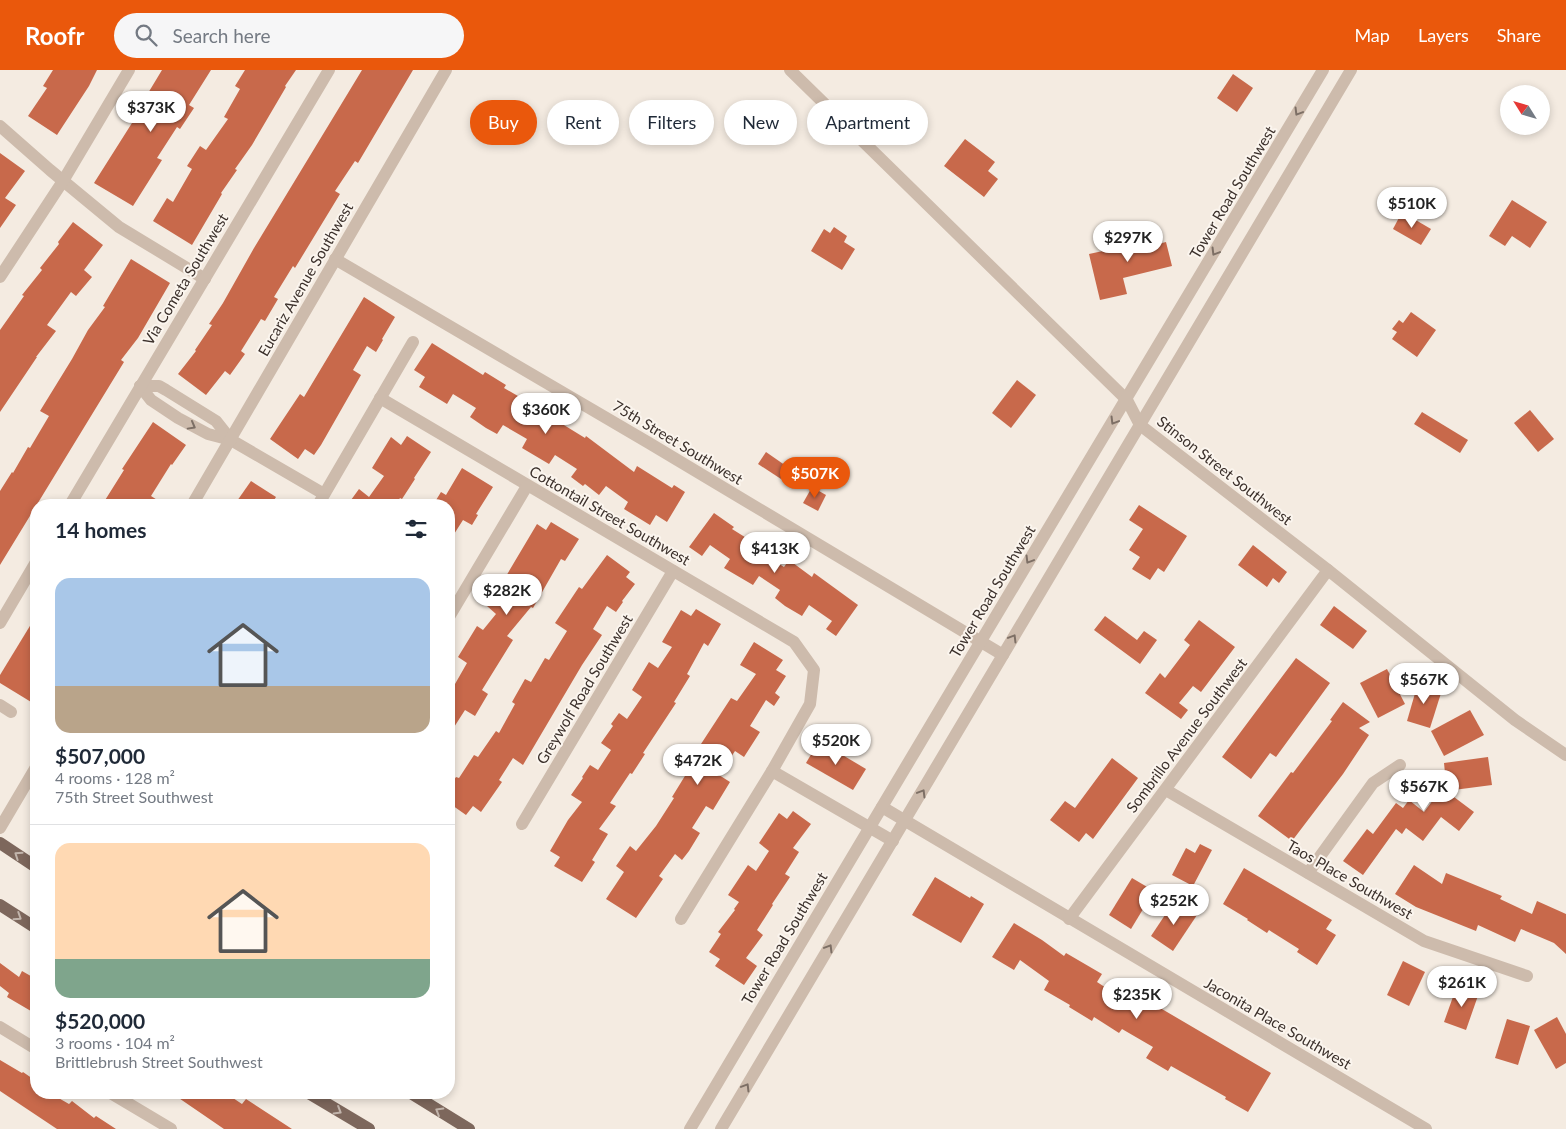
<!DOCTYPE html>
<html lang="en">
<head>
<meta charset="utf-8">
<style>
	body { margin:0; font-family:Lato,sans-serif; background:#f6f6f7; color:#1f2937; height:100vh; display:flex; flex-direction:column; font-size:19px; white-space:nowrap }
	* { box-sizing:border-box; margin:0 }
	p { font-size:16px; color:#747a83 }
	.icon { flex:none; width:28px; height:28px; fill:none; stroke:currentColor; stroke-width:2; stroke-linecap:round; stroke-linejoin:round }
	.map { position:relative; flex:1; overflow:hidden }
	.side { position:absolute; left:30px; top:429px; width:425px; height:600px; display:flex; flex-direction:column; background:#fff; border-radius:20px; box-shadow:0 2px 8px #0003 }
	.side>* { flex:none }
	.hud { position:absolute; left:470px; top:30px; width:475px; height:45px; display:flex; gap:10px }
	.needle { width:32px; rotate:307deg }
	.fabs { position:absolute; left:1500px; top:15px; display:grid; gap:10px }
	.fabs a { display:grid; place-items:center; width:50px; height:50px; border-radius:50%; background:#fff; box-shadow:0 2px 8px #0003; font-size:25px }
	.price { position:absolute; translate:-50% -42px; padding:0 11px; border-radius:18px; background:#fff; color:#222; font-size:16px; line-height:32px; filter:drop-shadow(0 1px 2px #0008) }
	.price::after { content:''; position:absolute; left:50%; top:30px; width:15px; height:11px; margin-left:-8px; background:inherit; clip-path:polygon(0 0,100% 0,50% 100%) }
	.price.selected { background:#ea580c; color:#fff }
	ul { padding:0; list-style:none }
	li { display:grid; align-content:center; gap:10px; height:265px; padding:0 25px }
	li+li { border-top:1px solid #e0e1e3 }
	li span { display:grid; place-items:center; height:155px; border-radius:15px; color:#555 }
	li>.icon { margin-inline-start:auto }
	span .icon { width:90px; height:90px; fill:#fffc; stroke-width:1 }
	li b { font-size:21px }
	h2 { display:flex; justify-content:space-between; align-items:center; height:60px; padding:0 25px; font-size:21px }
	.tag { padding:0 18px; border-radius:22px; background:#fff; box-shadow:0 2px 8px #0003; font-size:18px; line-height:45px }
	.tag.selected { background:#ea580c; color:#fff }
	header { display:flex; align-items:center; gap:30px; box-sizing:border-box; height:70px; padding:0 25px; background:#ea580c; color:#fff }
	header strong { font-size:24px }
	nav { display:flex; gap:28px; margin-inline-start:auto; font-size:18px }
	.search { width:350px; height:45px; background:#f6f6f7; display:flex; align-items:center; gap:12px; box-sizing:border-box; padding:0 18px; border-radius:28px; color:#747a83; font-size:19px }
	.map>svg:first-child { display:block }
	.building { fill:#c8694b }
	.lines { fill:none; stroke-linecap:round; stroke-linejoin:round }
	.minor { stroke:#cdbbac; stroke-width:12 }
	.major { stroke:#7d675c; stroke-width:12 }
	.oneway { stroke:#7d6f65 }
	.oneway2 { stroke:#c2b5ac }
	.labels { text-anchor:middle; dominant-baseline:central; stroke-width:4; stroke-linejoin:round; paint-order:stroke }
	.street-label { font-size:15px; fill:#3b302b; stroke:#fbf5ee }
</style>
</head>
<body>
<header>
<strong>Roofr</strong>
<div class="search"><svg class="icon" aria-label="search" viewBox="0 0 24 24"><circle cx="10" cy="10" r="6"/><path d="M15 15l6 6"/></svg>Search here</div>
<nav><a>Map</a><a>Layers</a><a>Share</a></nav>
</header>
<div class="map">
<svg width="1566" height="1059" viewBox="0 0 1566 1059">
	<rect width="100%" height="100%" fill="#f4ebe1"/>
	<g class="building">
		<path d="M53,0h44l-8,16 -32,49 -29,-19 19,-28 -4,-2z"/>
		<path d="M162,0h49l-22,35 5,3 -14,21 -3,-2 -20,31 5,2 -29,46 -39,-23 38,-60h-2z"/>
		<path d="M245,0h51l-11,16 1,1 -34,58 -17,24 2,1 -16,23 1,1 -30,51 -39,-24 14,-23 6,4 19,-33 -5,-3 13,-20 6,4 22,-31 -4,-2 16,-28 -5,-3z"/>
		<path d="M362,0h51l-55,93 -3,-2 -20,30 5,3 -45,74 -2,-2 -19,31 4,2 -13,22 -4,-2 -20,32 4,3 -15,21 -5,-4 -19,24 -28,-21 18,-23 -1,-1 17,-25 -3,-1 14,-21 31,-55z"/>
		<path d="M1233,4l20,14 -16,24 -20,-14z"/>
		<path d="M965,69l30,23 -7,9 10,8 -14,18 -40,-31z"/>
		<path d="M0,83l25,18 -20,27 11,7 -16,23z"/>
		<path d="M1512,130l35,22 -17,26 -18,-12 -7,10 -16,-10z"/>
		<path d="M1402,142l29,17 -10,16 -28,-16z"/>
		<path d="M73,152l30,23 -19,25 8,7 -16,19 -5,-4 -24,33 9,6 -20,26h1l-37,55v-82l24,-34 -2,-1 20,-25 -2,-2 19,-24 -1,-2z"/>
		<path d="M834,157l13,9 -3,6 11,7 -13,21 -31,-19 13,-22 6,4z"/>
		<path d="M1155,161l3,13 8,-2 6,24 -49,12 4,16 -27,6 -11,-46 23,-5 -2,-7z"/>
		<path d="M131,189l39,24 -32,55 -17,22 3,2 -124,203v-74l12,-19 1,1 15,-26 2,1 19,-32 -9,-5 32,-52 16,-29 17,-23 -2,-1z"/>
		<path d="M364,227l31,20 -13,22 1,1 -7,12 -9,-6 -14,24 8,5 -40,70 -7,10 -9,-6 -7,10 -28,-20 30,-45 4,3z"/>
		<path d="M1411,242l25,18 -19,27 -25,-18 5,-7 -5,-3 7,-9 4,3z"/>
		<path d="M432,273l51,32 2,-3 21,13 -2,3 26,15 -2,3 30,19 1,-3 26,16 1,-2 48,36 3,-6 35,22 2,-3 11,7 -18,30 -11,-7 -6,10 -26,-16 4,-7 -22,-16 -7,9 -14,-11 -2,2 -12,-9 6,-8 -22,-14 -6,9 -27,-16 5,-9 -24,-14 -6,9 -11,-6 -16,-11 6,-9 -23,-14 -6,10 -28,-17 6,-10 -11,-7z"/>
		<path d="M1017,310l19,15 -25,33 -19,-15z"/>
		<path d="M1530,340l24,29 -16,13 -24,-29z"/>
		<path d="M1422,342l46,28 -8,13 -46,-29z"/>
		<path d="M153,352l33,23 -14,20 -1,-1 -20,32 14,9h-63l22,-35 -2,-1z"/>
		<path d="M407,366l24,16 -17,26 1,1 -13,20 -2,-1 -5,7h-37l-7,-5 8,-11 10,8 15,-21 -12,-8 19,-31 10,8z"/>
		<path d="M766,382l23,16 -8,11 -23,-15z"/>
		<path d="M462,398l31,19 -17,27 2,1 -6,10 -9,-5 -14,22v-37h-16l8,-13 5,3z"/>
		<path d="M251,411l25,16 -5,8h-27l-7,-4z"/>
		<path d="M812,417l14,8 -8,16 -15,-8z"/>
		<path d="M1139,435l48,31 -23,36 -6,-4 -8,12 -18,-11 8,-12 -11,-7 14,-21 -14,-9z"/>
		<path d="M714,443l20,14 -2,2 24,15 -2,4 30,19 5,-7 23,17 2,-4 44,32 -22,31 -10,-7 6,-8 -23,-16 -7,11 -17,-10 -10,-8 5,-8 -21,-14 -6,9 -29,-17 6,-9 -20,-14 -8,11 -13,-9z"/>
		<path d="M551,452l28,17 -14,22 -4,-2 -28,49 -2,-1 -24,29 6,4 -31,50 6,4 -13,22 -10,-6 -16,25v-55l6,4 12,-21 -9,-6 19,-31 6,4 13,-16 -9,-8 14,-17 -2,-1 38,-64 9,6z"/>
		<path d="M1253,475l34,27 -8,11 -6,-5 -6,9 -29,-22z"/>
		<path d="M607,485l23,17 -4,5 9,7 -13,17 1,1 -7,10 -9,-6 -14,23 9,6 -20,30 -59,100 -10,-7 -14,22 3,2 -21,30 -8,-6 -7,9 -17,-12v-16l7,-10 3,1 15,-23 4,2 18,-26 3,2 16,-29 -3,-2 13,-23 6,3 14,-24 4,2 18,-29 -12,-8 24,-36 3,2z"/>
		<path d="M1334,536l33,25 -14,18 -33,-24z"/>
		<path d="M696,539l25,15 -13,22 -4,-3 -17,31 3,2 -16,26 2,1 -33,50 2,1 -13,20 -2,-1 -20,30 6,3 -17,23 9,5 -16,26 3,2 -13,20 -28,-16 6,-9 -10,-6 18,-31 14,-18 -11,-7 12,-17 -1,-1 8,-12 8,5 13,-20 -10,-7 12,-17 -2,-2 8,-11 8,6 15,-22 -10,-7 17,-28 9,6 14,-21 -10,-5 19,-32 10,6z"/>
		<path d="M36,546v89l-36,-22v-8z"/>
		<path d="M1105,546l32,24 7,-9 13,9 -17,24 -46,-34z"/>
		<path d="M1199,550l36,27 -34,45 -8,-6 -14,17 9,7 -7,9 -36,-26 15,-20 5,5 25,-33 -6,-5z"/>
		<path d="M754,572l29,18 -7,10 10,6 -11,17 5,4 -6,9 -8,-6 -16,26 10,6 -16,25 -9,-6 -16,24 11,7 -17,28 -7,-4 -14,22 8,5 -11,18 -7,9 -7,-6 -16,22 4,3 -27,39 -30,-19 18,-27 -8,-6 14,-20 6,5 20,-25 18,-28 -2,-1 16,-26 -3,-2 16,-25 30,-46 6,3 19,-27 -16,-9z"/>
		<path d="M1296,588l34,25 -54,74 -6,-4 -19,26 -29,-22z"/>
		<path d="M1387,599l18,35 -27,14 -18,-35z"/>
		<path d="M1418,613l24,7 -12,38 -23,-7z"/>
		<path d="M1343,632l27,20 -11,6 10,7 -26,39 -51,67 -34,-25 33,-44 2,1 39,-52 -2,-1z"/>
		<path d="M1470,640l14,25 -40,21 -13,-25z"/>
		<path d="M819,671l47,28 -13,21 -47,-27z"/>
		<path d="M1488,687l4,28 -46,6 28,21 -15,19 -18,-14 -18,24 -17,-13 -4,6 -6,-5 -33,46 -20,-14 24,-32 6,5 23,-31 7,5 6,-8 15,12 22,-29 -2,-20z"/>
		<path d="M1112,688l26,20 -45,61 -7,-6 -7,9 -29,-22 15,-19 10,7z"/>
		<path d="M793,741l18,13 -18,24 6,4 -14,22 5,3 -18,27 1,1 -16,25 6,5 -17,23 11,8 -13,19 -29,-19 5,-7 -11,-7 12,-18 -3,-2 17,-22 -1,-1 5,-7 -11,-7 20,-30 8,6 13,-20 -10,-8 20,-30 8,6z"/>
		<path d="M1200,774l12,6 -19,36 -21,-11 14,-27 9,5z"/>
		<path d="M1414,795l28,19 4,-11 56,23 -2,3 32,15 5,-13 29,13v40l-12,-11 -33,-14 -6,13 -37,-17 -2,6 -60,-24 -21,-13z"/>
		<path d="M1244,798l88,52 -6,9 10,6 -19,30 -20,-13 2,-3 -30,-19 -2,3 -20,-13 1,-1 -25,-15z"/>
		<path d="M935,807l35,21 1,-2 13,8 -23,39 -49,-28z"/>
		<path d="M1132,808l22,13 -23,38 -22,-14z"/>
		<path d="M1175,830l22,15 -24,36 -22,-15z"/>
		<path d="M1014,853l28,17 22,16 2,-3 36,21 -5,8 17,11 5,-8h2l150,88 -23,39 -23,-13 1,-2 -55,-31 -3,5 -22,-13 7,-11 -31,-18 -3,4 -25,-16 -2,4 -23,-14 1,-2 -26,-15 5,-9 -29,-21 -6,10 -22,-13z"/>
		<path d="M1403,891l22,11 -16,34 -22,-11z"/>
		<path d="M0,893l19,14 3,-6 14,8v35l-29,-17 2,-4 -9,-7z"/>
		<path d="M1467,916l13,4 -14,40 -22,-8 10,-28 9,3z"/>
		<path d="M1557,947l9,17v29l-10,6 -22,-39z"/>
		<path d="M1507,949l23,7 -12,39 -23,-7z"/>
		<path d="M0,990l22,13 1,-1 13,9v11h12l21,12 3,-3 22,17 2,-2 20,13h-59l-57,-38z"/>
		<path d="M170,1022h54l18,12 4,-5 46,30h-68z"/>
	</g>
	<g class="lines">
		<g class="minor">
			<path d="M790,0l337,330 13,25 188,145 187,150 51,35"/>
			<path d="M0,56l50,44 69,57 86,52"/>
			<path d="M335,189l314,184 354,212"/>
			<path d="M0,207l63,-96 66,-111"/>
			<path d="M140,316l11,14 27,18 30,16 23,6 93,54"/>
			<path d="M140,316h19l7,4 50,31 15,19"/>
			<path d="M380,328l414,244 20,28 -4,34 -38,67 -91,148"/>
			<path d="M70,435l259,-435"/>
			<path d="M192,435l254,-435"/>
			<path d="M318,435l95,-163"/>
			<path d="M449,547l78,-131"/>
			<path d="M0,553l36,-61"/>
			<path d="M0,635l11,7"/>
			<path d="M772,701l121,70"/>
			<path d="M1166,720l258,151 103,35"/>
			<path d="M882,737l544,322"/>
			<path d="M522,754l151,-253"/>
			<path d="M0,758l36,-61"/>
			<path d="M1308,803l65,-90 27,-18"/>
			<path d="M1069,849l259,-349"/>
			<path d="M0,957l36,22"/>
			<path d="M109,1022l62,37"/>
			<path d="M690,1059c209,-354 423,-706 633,-1059"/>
			<path d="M721,1059l630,-1059"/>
		</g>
		<g class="major">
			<path d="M0,773l36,24"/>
			<path d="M0,835l36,23"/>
			<path d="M307,1022l62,37"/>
			<path d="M409,1022l60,37"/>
		</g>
	</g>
	<defs><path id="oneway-chevron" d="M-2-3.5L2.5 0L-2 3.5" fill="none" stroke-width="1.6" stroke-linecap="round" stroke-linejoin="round" transform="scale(1.25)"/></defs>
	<g class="oneway">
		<use href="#oneway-chevron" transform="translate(1298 42) rotate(121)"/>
		<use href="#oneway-chevron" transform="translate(1215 182) rotate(121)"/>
		<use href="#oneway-chevron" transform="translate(1114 351) rotate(121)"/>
		<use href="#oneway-chevron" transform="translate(192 356) rotate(29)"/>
		<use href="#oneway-chevron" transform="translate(1029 490) rotate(121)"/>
		<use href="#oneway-chevron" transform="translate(1013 568) rotate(-59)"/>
		<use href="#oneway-chevron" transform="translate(922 723) rotate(-59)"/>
		<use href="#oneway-chevron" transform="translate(829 878) rotate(-59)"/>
		<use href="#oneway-chevron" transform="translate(746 1017) rotate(-59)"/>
	</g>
	<g class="oneway2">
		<use href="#oneway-chevron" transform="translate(18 785) rotate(-146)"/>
		<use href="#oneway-chevron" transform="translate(18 847) rotate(33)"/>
		<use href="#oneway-chevron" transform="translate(338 1041) rotate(31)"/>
		<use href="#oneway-chevron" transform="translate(439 1041) rotate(-149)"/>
	</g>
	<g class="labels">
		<g class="street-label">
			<text transform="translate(1232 122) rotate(-59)">Tower Road Southwest</text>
			<text transform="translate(185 209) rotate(-59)">Via Cometa Southwest</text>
			<text transform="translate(305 209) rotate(-60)">Eucariz Avenue Southwest</text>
			<text transform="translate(678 372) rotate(31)">75th Street Southwest</text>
			<text transform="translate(1225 400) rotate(38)">Stinson Street Southwest</text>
			<text transform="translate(610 445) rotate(30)">Cottontail Street Southwest</text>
			<text transform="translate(992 521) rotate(-59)">Tower Road Southwest</text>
			<text transform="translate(584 619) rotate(-59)">Greywolf Road Southwest</text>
			<text transform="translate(1186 665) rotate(-53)">Sombrillo Avenue Southwest</text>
			<text transform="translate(1350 809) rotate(30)">Taos Place Southwest</text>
			<text transform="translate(784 868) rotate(-59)">Tower Road Southwest</text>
			<text transform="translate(1278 953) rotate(30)">Jaconita Place Southwest</text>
		</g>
	</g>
</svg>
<div class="fabs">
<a><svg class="needle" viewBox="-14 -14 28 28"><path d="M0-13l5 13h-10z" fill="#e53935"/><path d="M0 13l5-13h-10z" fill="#747a83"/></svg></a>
</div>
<b class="price" style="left:151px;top:63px">$373K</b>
<b class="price" style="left:1412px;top:159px">$510K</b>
<b class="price" style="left:1128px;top:193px">$297K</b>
<b class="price" style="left:546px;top:365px">$360K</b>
<b class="price selected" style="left:815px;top:429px">$507K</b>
<b class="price" style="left:775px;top:504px">$413K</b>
<b class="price" style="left:507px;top:546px">$282K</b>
<b class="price" style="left:1424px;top:635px">$567K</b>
<b class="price" style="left:836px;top:696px">$520K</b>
<b class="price" style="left:698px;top:716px">$472K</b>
<b class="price" style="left:1424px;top:742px">$567K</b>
<b class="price" style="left:1174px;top:856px">$252K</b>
<b class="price" style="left:1462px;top:938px">$261K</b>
<b class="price" style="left:1137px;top:950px">$235K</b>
<div class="hud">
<a class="tag selected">Buy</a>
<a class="tag">Rent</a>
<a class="tag">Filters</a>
<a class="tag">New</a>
<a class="tag">Apartment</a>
</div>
<section class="side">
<h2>14 homes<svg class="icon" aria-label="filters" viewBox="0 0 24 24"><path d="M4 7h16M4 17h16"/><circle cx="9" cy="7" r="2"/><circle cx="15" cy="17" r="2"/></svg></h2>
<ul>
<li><span style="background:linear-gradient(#a9c7e8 70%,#b9a48a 0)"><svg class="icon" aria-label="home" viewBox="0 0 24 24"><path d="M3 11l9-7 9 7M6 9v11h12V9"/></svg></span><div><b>$507,000</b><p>4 rooms · 128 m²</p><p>75th Street Southwest</p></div></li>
<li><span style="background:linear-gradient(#ffd9b3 75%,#7fa58c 0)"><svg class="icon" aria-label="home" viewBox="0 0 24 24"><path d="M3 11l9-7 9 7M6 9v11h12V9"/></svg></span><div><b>$520,000</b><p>3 rooms · 104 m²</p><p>Brittlebrush Street Southwest</p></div></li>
</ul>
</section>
</div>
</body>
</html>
